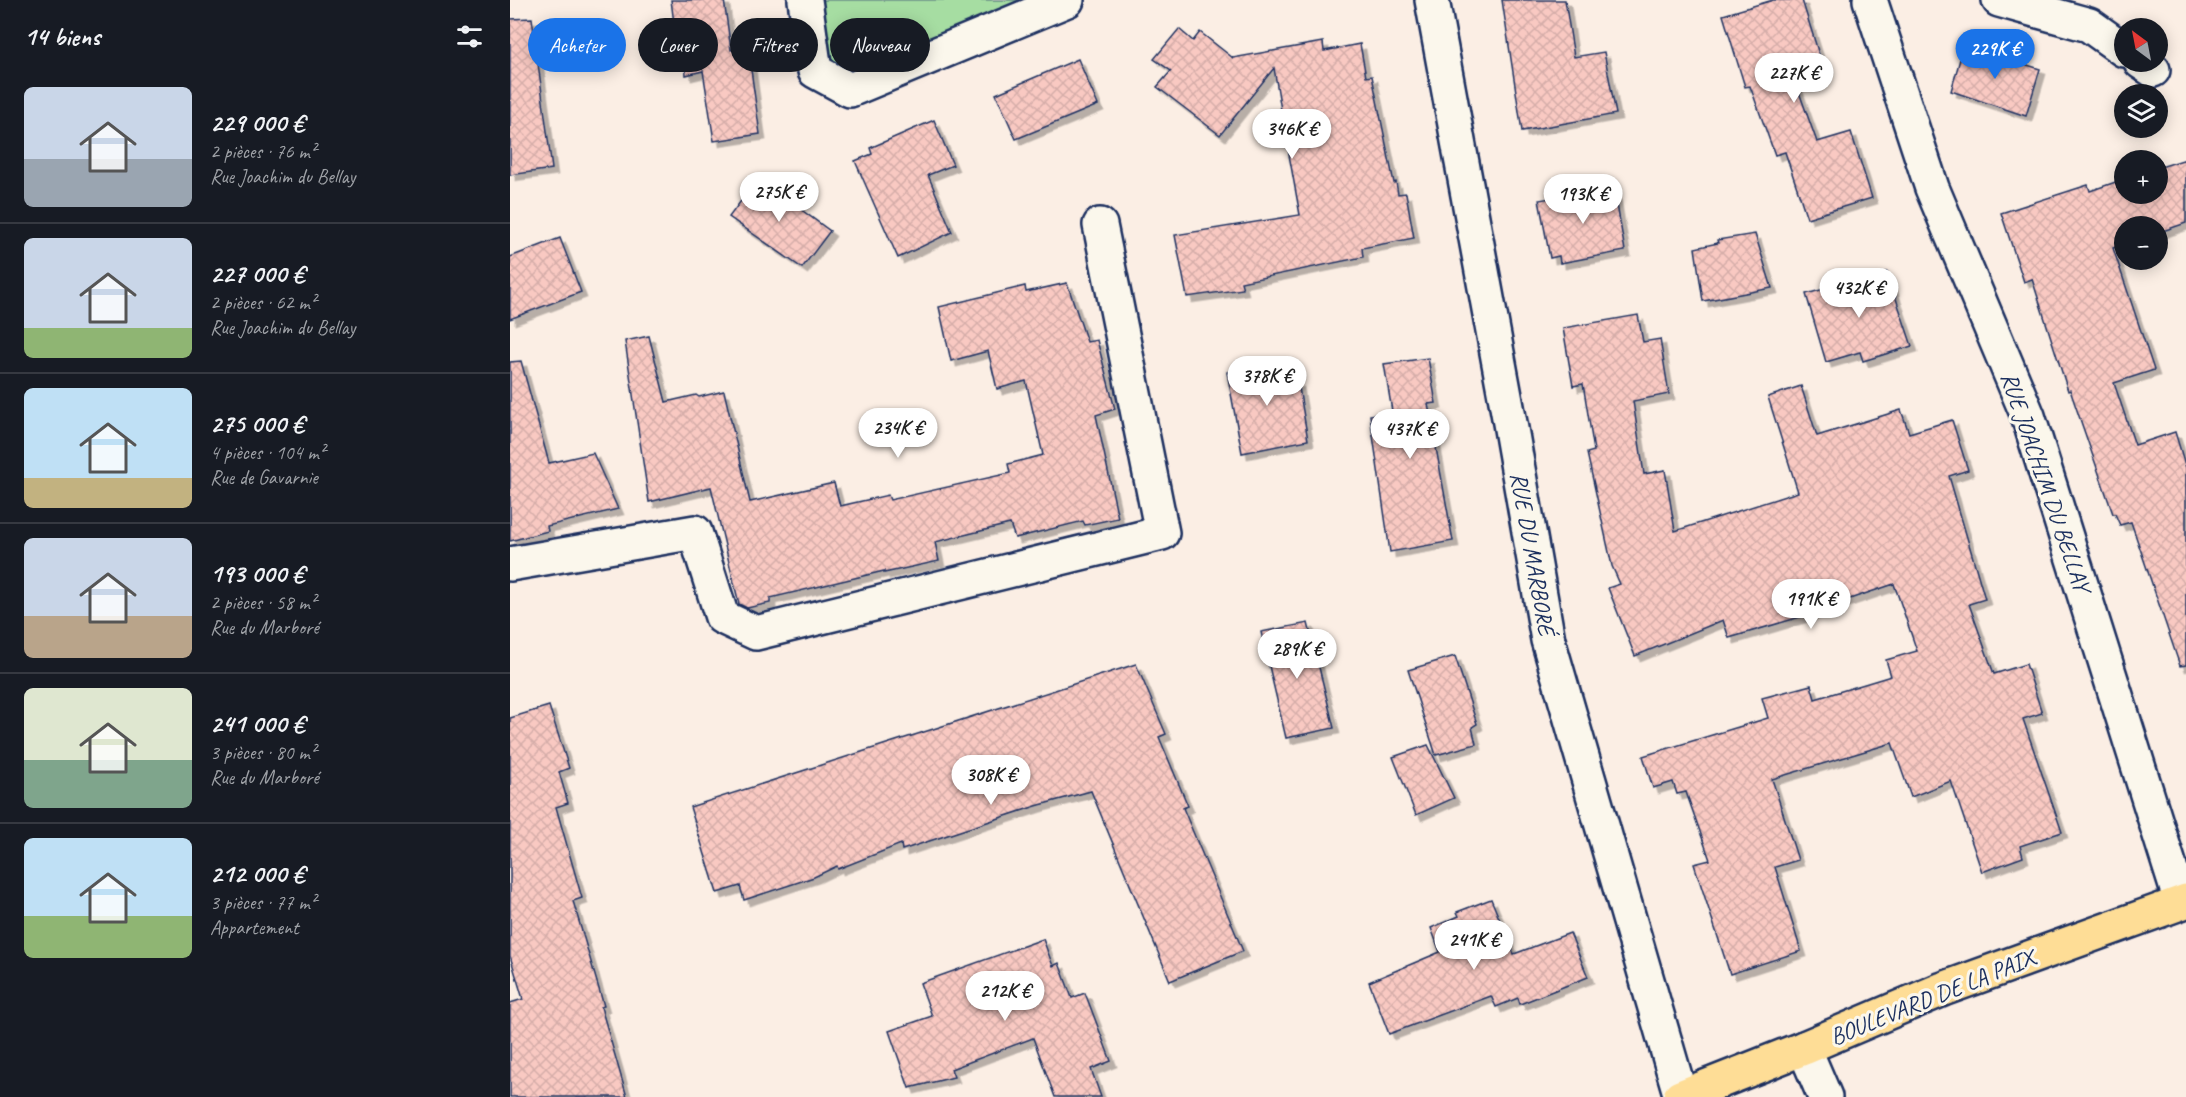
<!DOCTYPE html>
<html lang="fr">
<head>
<meta charset="utf-8">
<style>
	body { margin:0; font-family:Caveat,sans-serif; background:#242831; color:#f1f3f6; height:100vh; display:flex; flex-direction:column; font-size:22px; white-space:nowrap }
	* { box-sizing:border-box; margin:0 }
	p { font-size:20px; color:#9ea1a6 }
	.icon { flex:none; width:33px; height:33px; fill:none; stroke:currentColor; stroke-width:2; stroke-linecap:round; stroke-linejoin:round }
	.map { position:relative; flex:1; overflow:hidden }
	.details { display:flex; flex-direction:column; background:#171b24; width:510px }
	.details>* { flex:none }
	.top-card { position:absolute; left:18px; top:18px; width:570px; height:54px; display:flex; gap:12px }
	.needle { width:39px; rotate:328deg }
	.tools { position:absolute; left:1604px; top:18px; display:grid; gap:12px }
	.tools a { display:grid; place-items:center; width:54px; height:54px; border-radius:50%; background:#171b24; box-shadow:0 3px 15px #0003; font-size:30px }
	.price { position:absolute; translate:-50% -51px; padding:0 14px; border-radius:21px; background:#fff; color:#222; font-size:20px; line-height:39px; filter:drop-shadow(0 2px 3px #0008) }
	.price::after { content:''; position:absolute; left:50%; top:36px; width:18px; height:14px; margin-left:-9px; background:inherit; clip-path:polygon(0 0,100% 0,50% 100%) }
	.price.selected { background:#1a73e8; color:#fff }
	ul { padding:0; list-style:none }
	li { display:flex; align-items:center; gap:18px; height:150px; padding:0 24px }
	li+li { border-top:2px solid #363941 }
	li span { display:grid; place-items:center; flex:none; width:168px; height:120px; border-radius:9px; color:#555 }
	li>.icon { margin-inline-start:auto }
	span .icon { width:72px; height:72px; fill:#fffc; stroke-width:1 }
	li b { font-size:26px }
	h2 { display:flex; justify-content:space-between; align-items:center; height:72px; padding:0 24px; font-size:26px }
	.pill { padding:0 21px; border-radius:27px; background:#171b24; box-shadow:0 3px 15px #0003; font-size:21px; line-height:54px }
	.pill.selected { background:#1a73e8; color:#fff }
	main { display:flex; flex:1; min-height:0 }
	.map>svg:first-child { display:block }
	.park { fill:#a6dda2; stroke:#608680; stroke-width:1.5 }
	.building { fill:url(#building-cross-hatch); stroke:#1b2f5e; stroke-width:1.5; filter:url(#shadow) }
	.lines { fill:none; stroke-linecap:round; stroke-linejoin:round }
	.minor-casing { stroke:#1b2f5e; stroke-width:38 }
	.major-casing { stroke:#1b2f5e; stroke-width:38 }
	.minor { stroke:#fbf7ec; stroke-width:33 }
	.major { stroke:#fedd96; stroke-width:33 }
	.labels { text-anchor:middle; dominant-baseline:central; stroke-width:6; stroke-linejoin:round; paint-order:stroke }
	.street-label { font-size:24px; fill:#1b2f5e; stroke:#fbf7ec }
</style>
</head>
<body>
<main>
<section class="details">
<h2>14 biens<svg class="icon" aria-label="filters" viewBox="0 0 24 24"><path d="M4 7h16M4 17h16"/><circle cx="9" cy="7" r="2"/><circle cx="15" cy="17" r="2"/></svg></h2>
<ul>
<li><span style="background:linear-gradient(#c9d6e8 60%,#9aa5b1 0)"><svg class="icon" aria-label="home" viewBox="0 0 24 24"><path d="M3 11l9-7 9 7M6 9v11h12V9"/></svg></span><div><b>229 000 €</b><p>2 pièces · 76 m²</p><p>Rue Joachim du Bellay</p></div></li>
<li><span style="background:linear-gradient(#c9d6e8 75%,#8fb573 0)"><svg class="icon" aria-label="home" viewBox="0 0 24 24"><path d="M3 11l9-7 9 7M6 9v11h12V9"/></svg></span><div><b>227 000 €</b><p>2 pièces · 62 m²</p><p>Rue Joachim du Bellay</p></div></li>
<li><span style="background:linear-gradient(#bfe0f5 75%,#c2b280 0)"><svg class="icon" aria-label="home" viewBox="0 0 24 24"><path d="M3 11l9-7 9 7M6 9v11h12V9"/></svg></span><div><b>275 000 €</b><p>4 pièces · 104 m²</p><p>Rue de Gavarnie</p></div></li>
<li><span style="background:linear-gradient(#c9d6e8 65%,#b9a48a 0)"><svg class="icon" aria-label="home" viewBox="0 0 24 24"><path d="M3 11l9-7 9 7M6 9v11h12V9"/></svg></span><div><b>193 000 €</b><p>2 pièces · 58 m²</p><p>Rue du Marboré</p></div></li>
<li><span style="background:linear-gradient(#dfe7d0 60%,#7fa58c 0)"><svg class="icon" aria-label="home" viewBox="0 0 24 24"><path d="M3 11l9-7 9 7M6 9v11h12V9"/></svg></span><div><b>241 000 €</b><p>3 pièces · 80 m²</p><p>Rue du Marboré</p></div></li>
<li><span style="background:linear-gradient(#bfe0f5 65%,#8fb573 0)"><svg class="icon" aria-label="home" viewBox="0 0 24 24"><path d="M3 11l9-7 9 7M6 9v11h12V9"/></svg></span><div><b>212 000 €</b><p>3 pièces · 77 m²</p><p>Appartement</p></div></li>
</ul>
</section>
<div class="map">
<svg width="1676" height="1097" viewBox="0 0 1676 1097">
	<defs>
		<pattern id="building-cross-hatch" width="8" height="8" patternUnits="userSpaceOnUse" patternTransform="scale(1.5)"><rect width="8" height="8" fill="#f9c9c2"/><path d="M0 0l8 8M0 8l8-8" fill="none" stroke="#d5ada9"/></pattern>
		<filter id="shadow"><feDropShadow dx="5.5" dy="5.5" stdDeviation="0" flood-color="#0004"/></filter>
	</defs>
	<rect width="100%" height="100%" fill="#fbeee4"/>
	<filter id="ink" filterUnits="userSpaceOnUse"><feTurbulence type="fractalNoise" baseFrequency=".0167" numOctaves="2"/><feDisplacementMap in="SourceGraphic" scale="12" xChannelSelector="R" yChannelSelector="G"/><feConvolveMatrix kernelMatrix="1 2 1 2 8 2 1 2 1" color-interpolation-filters="sRGB"/></filter>
	<g filter="url(#ink)">
		<path class="park" d="M307,0h216l-183,73 -15,-7 -10,-9z"/>
		<g class="building">
			<path d="M161,0h53l7,50 17,-2 12,86 -46,7 -11,-70 -17,4 -1,-14 -6,1z"/>
			<path d="M992,0h63l9,57 30,-5 12,62 -94,17z"/>
			<path d="M1263,0h29l20,64 -31,6 26,72 34,-10 21,66 -65,20 -22,-66 -10,3 -25,-69 -5,1 -22,-72z"/>
			<path d="M22,18l20,151 -42,6v-156z"/>
			<path d="M669,29l14,12 7,-9 33,26 90,-16 1,9 36,-7 6,33 6,-1 22,107 2,-1 2,12 8,-1 8,45 -52,10 1,9 -122,25 2,7 -56,8 -12,-62 125,-20 -11,-60 -3,-33h-3l-9,-54 -54,67 -63,-48 14,-16 -17,-12z"/>
			<path d="M1454,45l76,24 -14,47 -75,-25z"/>
			<path d="M568,59l20,46 -82,34 -20,-45z"/>
			<path d="M424,120l19,45 -25,10 24,57 -54,26 -43,-97 17,-7 -2,-6z"/>
			<path d="M1676,159v64l-29,10v-7h-33v18l-11,4 41,122 -40,13 21,62 40,-13 11,36v197l-6,1 -49,-144 -11,3 -5,-11h-2l-43,-124 -2,1 -36,-112 -8,3 -23,-69 87,-28 2,6 34,-12v15h33v-26z"/>
			<path d="M248,178l72,53 -28,37 -73,-51z"/>
			<path d="M1104,187l11,64 -65,12 -1,-7 -9,2 -11,-58z"/>
			<path d="M1245,234l17,54 -69,13 -8,-53 23,-5 -1,-3z"/>
			<path d="M50,238l21,54 -71,27v-62z"/>
			<path d="M1377,272l25,74 -49,15 -3,-9 -34,10 -20,-68z"/>
			<path d="M557,283l20,59 10,-2 18,69 -19,6 22,103 -33,7 -2,-4 -68,17 -5,-14 -75,18 4,19 -55,12v-2l-114,27v5l-23,5 -8,-4 -28,-117 -62,15 -24,-161 24,-5 17,66 30,-7 3,2 25,-6 26,111 84,-19 6,23 48,-11 2,5 120,-27 -2,-9 35,-9 -17,-74 -29,8 -9,-38 -37,10 -12,-54 86,-21 1,6z"/>
			<path d="M1128,315l5,27 17,-3 9,55 -36,7 11,73 21,-4 10,61 123,-39 -30,-95 33,-11 16,50 84,-26 8,23 43,-13 16,50 -19,6 36,123 -16,5 25,70 32,-10 16,49 -19,6 39,113 -42,14 3,11 -41,15 -31,-91 -40,16 -19,-54 -120,36 26,81 -23,7 26,84 -71,23 -36,-110 16,-4 -24,-68 -9,2 -4,-12 -20,6 -10,-32 125,-38 -6,-20 49,-13 4,14 76,-23 -5,-16 31,-9 -23,-67 -77,26v2l-88,26 -6,-18 -88,36 -27,-68 12,-4 -8,-18 -25,-113 7,-2 -11,-67 -10,2 -10,-58z"/>
			<path d="M918,358l8,45 -8,1 25,137 -63,11 -20,-137 22,-4 -8,-47z"/>
			<path d="M11,361l28,102 44,-10 25,56 -71,17 1,5 -38,10v-179z"/>
			<path d="M776,362l4,21 8,-1 10,58 -66,13 -15,-81z"/>
			<path d="M798,623l26,105 -48,10 -25,-106z"/>
			<path d="M945,656l22,68 -5,3 4,17 -40,11 -28,-85z"/>
			<path d="M626,664l30,70 -7,3 29,69 -5,2 60,143 -73,30 -79,-190 -55,15 -134,44 -1,-6 -63,25 -1,-3 -23,11 -70,23 -4,-14 -23,7 -27,-86z"/>
			<path d="M39,706l20,62 -10,4 9,31 -12,4 26,91 -9,3 31,105 -3,1 26,90h-117v-94l13,-4 -13,-43v-238z"/>
			<path d="M918,745l26,53 -38,17 -23,-58z"/>
			<path d="M981,899l23,55 56,-21 18,44 -68,27 -2,-6 -22,9 -5,-11 -102,38 -20,-52 71,-30 -9,-24 28,-12 -2,-4z"/>
			<path d="M533,939l10,27 6,-3 13,35 13,-5 26,68 -20,8 10,28h-46l-22,-59 -82,31 3,8 -45,11 -20,-57 43,-15 -12,-33z"/>
		</g>
		<g class="lines">
			<g class="minor-casing">
				<g id="minor">
					<path d="M295,0l10,71 35,19 217,-90"/>
					<path d="M922,0l78,423 38,217 133,457"/>
					<path d="M1360,0l62,188 96,228 153,486"/>
					<path d="M1489,0l90,25 35,25"/>
					<path d="M1631,62l12,8"/>
					<path d="M0,564l185,-32 27,85 34,16 406,-100 -62,-308"/>
					<path d="M1294,1048l21,49"/>
				</g>
			</g>
			<g class="major-casing">
				<path id="major" d="M1170,1097l124,-49 139,-59 243,-88"/>
			</g>
			<use href="#minor" class="minor"/>
			<use href="#major" class="major"/>
		</g>
	</g>
	<g class="labels">
		<g class="street-label">
			<text transform="translate(1536 482) rotate(71)">RUE JOACHIM DU BELLAY</text>
			<text transform="translate(1023 554) rotate(80)">RUE DU MARBORÉ</text>
			<text transform="translate(1422 997) rotate(-22)">BOULEVARD DE LA PAIX</text>
		</g>
	</g>
</svg>
<div class="tools">
<a><svg class="needle" viewBox="-14 -14 28 28"><path d="M0-13l5 13h-10z" fill="#e53935"/><path d="M0 13l5-13h-10z" fill="#9ea1a6"/></svg></a>
<a><svg class="icon" aria-label="layers" viewBox="0 0 24 24"><path d="M12 4l9 5-9 5-9-5zM3 14l9 5 9-5"/></svg></a>
<a>+</a>
<a>−</a>
</div>
<b class="price selected" style="left:1485px;top:80px">229K €</b>
<b class="price" style="left:1284px;top:104px">227K €</b>
<b class="price" style="left:782px;top:160px">346K €</b>
<b class="price" style="left:269px;top:223px">275K €</b>
<b class="price" style="left:1073px;top:225px">193K €</b>
<b class="price" style="left:1349px;top:319px">432K €</b>
<b class="price" style="left:757px;top:407px">378K €</b>
<b class="price" style="left:388px;top:459px">234K €</b>
<b class="price" style="left:900px;top:460px">437K €</b>
<b class="price" style="left:1301px;top:630px">191K €</b>
<b class="price" style="left:787px;top:680px">289K €</b>
<b class="price" style="left:481px;top:806px">308K €</b>
<b class="price" style="left:964px;top:971px">241K €</b>
<b class="price" style="left:495px;top:1022px">212K €</b>
<div class="top-card">
<a class="pill selected">Acheter</a>
<a class="pill">Louer</a>
<a class="pill">Filtres</a>
<a class="pill">Nouveau</a>
</div>
</div>
</main>
</body>
</html>
